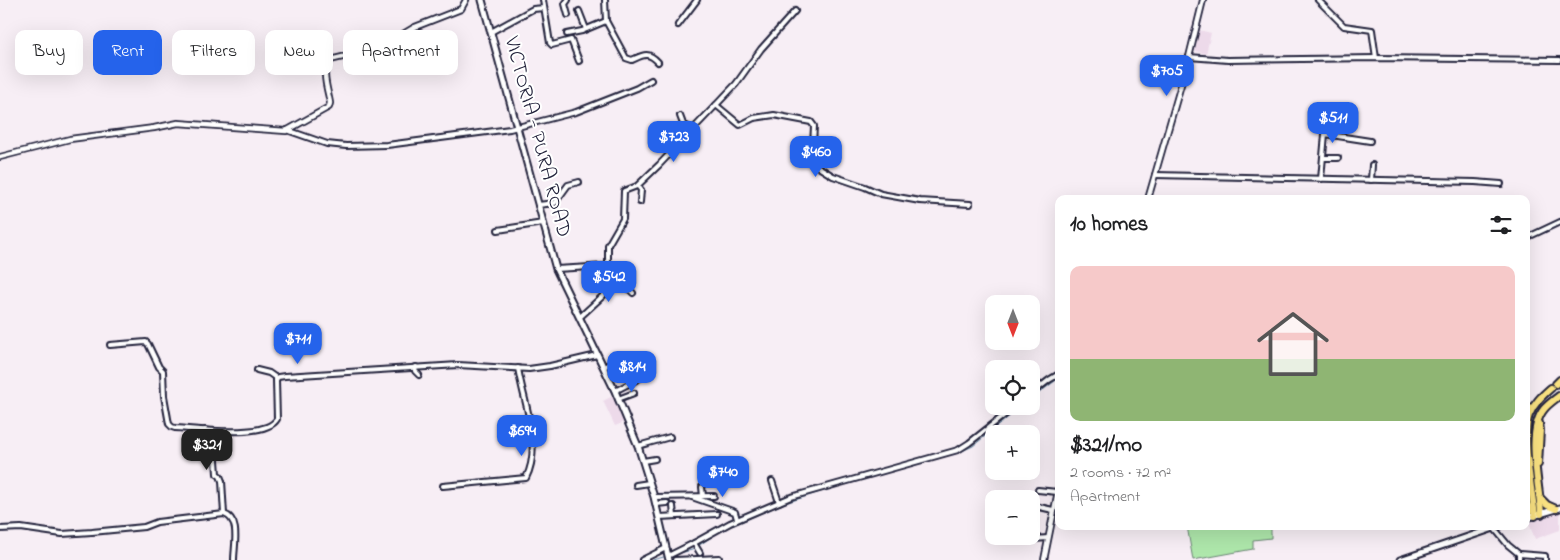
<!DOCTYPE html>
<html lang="en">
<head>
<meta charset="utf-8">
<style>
	body { margin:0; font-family:"Indie Flower",sans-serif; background:#f6f6f6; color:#202124; height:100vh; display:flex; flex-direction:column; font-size:19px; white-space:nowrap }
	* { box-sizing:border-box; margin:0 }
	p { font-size:16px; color:#757577 }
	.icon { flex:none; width:28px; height:28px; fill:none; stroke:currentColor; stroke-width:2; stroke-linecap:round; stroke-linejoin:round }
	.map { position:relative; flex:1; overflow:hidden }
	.details { position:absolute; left:1055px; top:195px; width:475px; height:335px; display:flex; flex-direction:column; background:#fff; border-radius:10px; box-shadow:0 5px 20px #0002 }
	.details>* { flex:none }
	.guide { position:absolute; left:15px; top:30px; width:475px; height:45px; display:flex; gap:10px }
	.needle { width:32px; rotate:180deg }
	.fabs { position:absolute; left:985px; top:295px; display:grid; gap:10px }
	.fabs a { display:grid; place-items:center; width:55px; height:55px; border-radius:10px; background:#fff; box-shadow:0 5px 20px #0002; font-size:25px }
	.price { position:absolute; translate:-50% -42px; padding:0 11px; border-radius:10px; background:#2563eb; color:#fff; font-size:16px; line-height:32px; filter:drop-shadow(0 1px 2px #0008) }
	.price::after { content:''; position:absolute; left:50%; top:30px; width:15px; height:11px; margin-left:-8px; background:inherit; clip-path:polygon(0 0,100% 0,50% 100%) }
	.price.active { background:#222; color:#fff }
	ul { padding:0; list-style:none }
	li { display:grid; align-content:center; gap:10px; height:265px; padding:0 15px }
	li+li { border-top:1px solid #e0e0e0 }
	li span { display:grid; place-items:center; height:155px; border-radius:10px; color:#555 }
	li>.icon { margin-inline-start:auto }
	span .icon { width:90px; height:90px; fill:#fffc; stroke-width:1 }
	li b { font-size:21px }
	h2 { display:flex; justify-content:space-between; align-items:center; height:60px; padding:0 15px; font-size:21px }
	.pill { padding:0 18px; border-radius:10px; background:#fff; box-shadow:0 5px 20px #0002; font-size:18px; line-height:45px }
	.pill.active { background:#2563eb; color:#fff }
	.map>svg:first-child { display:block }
	.built { fill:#eddaea }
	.green { fill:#aee7ab; stroke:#688473 }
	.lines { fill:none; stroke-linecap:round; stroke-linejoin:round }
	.stream { stroke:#638ca7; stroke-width:1 }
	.minor-casing { stroke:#22223b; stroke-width:8 }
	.tertiary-casing { stroke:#22223b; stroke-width:8 }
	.secondary-casing { stroke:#22223b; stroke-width:9 }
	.motorway-casing { stroke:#22223b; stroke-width:10 }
	.minor { stroke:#fff; stroke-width:4 }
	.tertiary { stroke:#fff; stroke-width:4.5 }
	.secondary { stroke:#fff; stroke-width:5 }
	.motorway { stroke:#f9e181; stroke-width:6 }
	.labels { text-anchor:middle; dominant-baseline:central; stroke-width:4; stroke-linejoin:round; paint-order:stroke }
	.street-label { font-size:21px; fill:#22223b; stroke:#fff }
</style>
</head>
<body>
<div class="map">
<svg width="1560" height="560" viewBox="0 0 1560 560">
	<rect width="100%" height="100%" fill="#f7eef5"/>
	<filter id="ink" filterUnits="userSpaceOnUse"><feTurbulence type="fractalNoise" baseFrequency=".02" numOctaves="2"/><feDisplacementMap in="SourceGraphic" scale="10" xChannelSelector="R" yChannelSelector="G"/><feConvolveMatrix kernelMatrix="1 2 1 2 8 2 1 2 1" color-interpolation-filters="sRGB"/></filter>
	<g filter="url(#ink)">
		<g class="built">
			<path d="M1199,30l12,3 -5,21 -11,-3z"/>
			<path d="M615,395l12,26 -12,5 -12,-25z"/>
			<path d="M1560,511v19l-25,9 -7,-18z"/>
		</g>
		<path class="green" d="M1187,526h84v12l-18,2v9l-60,11z"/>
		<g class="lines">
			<g class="stream">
				<path d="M1031,399l28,-21"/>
				<path d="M676,554l16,-4 30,-20 63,-27 71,-22 104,-29 13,-6 49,-40"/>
				<path d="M653,560l14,-4"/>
			</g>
			<g class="minor-casing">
				<g id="minor">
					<path d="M543,0l7,43 2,2 19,-5 8,21"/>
					<path d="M605,0l1,21 20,37 6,2c11,-5 16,-9 26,2"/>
					<path d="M1318,0l26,26 28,4 4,28"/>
					<path d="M579,11l7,18"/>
					<path d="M568,15l-3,-11 3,-4"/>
					<path d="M678,25l19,-25"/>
					<path d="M491,32l42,-23 11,-1"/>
					<path d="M567,34l15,-3 24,-10"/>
					<path d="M1189,57l39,3 148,-2 184,2"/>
					<path d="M716,105l24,20 14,-7 20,-3 37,7 3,4 -2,37 21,13 32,11 16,7 39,7 50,3"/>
					<path d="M680,116l3,8 9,5"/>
					<path d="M287,130l40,14 19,2 41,-1 123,-16 66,-17 61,-24 14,-8"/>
					<path d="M1323,158h15"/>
					<path d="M1155,175l320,7 26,2"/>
					<path d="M1321,179l4,-45 45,7"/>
					<path d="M1371,180l1,-15"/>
					<path d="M638,186l3,4 -1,12"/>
					<path d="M538,205l17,-2 13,-18 11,-3"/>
					<path d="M498,230l45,-7"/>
					<path d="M1526,238l34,-16"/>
					<path d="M609,265l5,7 2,13 10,1 7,7"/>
					<path d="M556,269l52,-3v-21l15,-26 1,-28 13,-5 22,-21 77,-81 25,-35 34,-38"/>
					<path d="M580,317l39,-36 12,-5"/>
					<path d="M110,345l36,-3 2,2 11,23 4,4 1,25 5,28 3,3 3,1c20,1 91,11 102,-9l-1,-39 2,-3 7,-1 173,-11 71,4 21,-3 47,-11"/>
					<path d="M416,367l-1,4 4,4"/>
					<path d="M604,367l7,-4 4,1 6,11"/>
					<path d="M257,370l12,3 7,5"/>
					<path d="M615,391l25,-13"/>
					<path d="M1031,394l18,-14 10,-6"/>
					<path d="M618,399l16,-6"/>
					<path d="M205,430l2,15 8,1 2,28 3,2 2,5 2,33"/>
					<path d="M638,446l32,-9"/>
					<path d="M643,461l12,-2"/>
					<path d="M772,481l7,21"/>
					<path d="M636,485l13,-2"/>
					<path d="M443,486l83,-8c17,-33 -3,-77 -8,-110"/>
					<path d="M702,487l1,9"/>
					<path d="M1038,490l19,2"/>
					<path d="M654,497l60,-1"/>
					<path d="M692,497l43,15 2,7"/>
					<path d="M656,504l11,-1"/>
					<path d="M673,506l1,10"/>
					<path d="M1035,506l18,4"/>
					<path d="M659,517l58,-3"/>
					<path d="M1494,528l14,17 11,9v6"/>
					<path d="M0,529l21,-1 41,6 30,-2 52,-5 13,-5 67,-8c17,5 10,32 10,46"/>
					<path d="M1018,536l16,3 14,-1"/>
					<path d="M694,543l6,10"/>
					<path d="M1519,554l26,2v4"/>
					<path d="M668,556l26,-13 36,-20 61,-26 167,-47 11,-7 47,-37"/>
					<path d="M642,560l24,-12"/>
					<path d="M675,560l44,-2"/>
				</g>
			</g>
			<g class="tertiary-casing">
				<g id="tertiary">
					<path d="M0,157l70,-18 84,-11 24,-5 108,8 43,-24 1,-4c-2,-13 -10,-32 0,-43l50,-12 35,-21 46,-18 5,-9"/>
					<path d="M1148,199l41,-142 14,-57"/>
					<path d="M1044,560l15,-74"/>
				</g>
			</g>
			<g class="secondary-casing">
				<g id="secondary">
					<path d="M482,0l74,269 59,122 23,55 16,51 15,63"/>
					<path d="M1526,518l34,-10"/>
					<path d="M1400,560l100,-34"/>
				</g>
			</g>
			<g class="motorway-casing">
				<g id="motorway">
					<path d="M1556,384l4,-4"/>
					<path d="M1538,464l2,-34 -1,-7"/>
					<path d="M1541,499l6,6 9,4"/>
					<path d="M1541,514c-1,-28 -16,-82 3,-105 4,-5 10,-9 15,-13"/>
					<path d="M1535,516c-3,-25 -14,-79 -6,-101 5,-12 13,-19 22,-27"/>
					<path d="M1526,518l6,-12"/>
				</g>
			</g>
			<use href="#minor" class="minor"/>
			<use href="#tertiary" class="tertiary"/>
			<use href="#secondary" class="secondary"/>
			<use href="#motorway" class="motorway"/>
		</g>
	</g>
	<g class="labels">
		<g class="street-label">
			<text transform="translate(537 137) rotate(75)">VICTORIA - PURA ROAD</text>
		</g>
	</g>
</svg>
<div class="fabs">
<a><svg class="needle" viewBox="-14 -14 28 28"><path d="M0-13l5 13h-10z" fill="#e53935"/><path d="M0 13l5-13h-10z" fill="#757577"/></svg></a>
<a><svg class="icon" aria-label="locate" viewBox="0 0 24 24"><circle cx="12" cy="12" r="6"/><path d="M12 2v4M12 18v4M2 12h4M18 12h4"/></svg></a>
<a>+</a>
<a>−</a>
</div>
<b class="price" style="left:1167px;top:97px">$705</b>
<b class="price" style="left:1333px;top:144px">$511</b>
<b class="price" style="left:674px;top:163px">$723</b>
<b class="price" style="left:816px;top:178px">$460</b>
<b class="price" style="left:609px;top:303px">$542</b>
<b class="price" style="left:298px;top:365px">$711</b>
<b class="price" style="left:632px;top:393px">$814</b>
<b class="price" style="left:522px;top:457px">$694</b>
<b class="price active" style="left:207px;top:471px">$321</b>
<b class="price" style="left:723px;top:498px">$740</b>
<div class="guide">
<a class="pill">Buy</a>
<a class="pill active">Rent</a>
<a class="pill">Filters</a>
<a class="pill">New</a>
<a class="pill">Apartment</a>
</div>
<section class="details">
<h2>10 homes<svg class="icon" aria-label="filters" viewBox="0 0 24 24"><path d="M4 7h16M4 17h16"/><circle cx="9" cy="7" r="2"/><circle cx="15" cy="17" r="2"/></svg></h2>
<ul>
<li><span style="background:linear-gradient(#f6c9c9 60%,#8fb573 0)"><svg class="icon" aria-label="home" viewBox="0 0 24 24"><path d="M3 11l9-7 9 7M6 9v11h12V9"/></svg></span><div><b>$321/mo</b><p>2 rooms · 72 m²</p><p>Apartment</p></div></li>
</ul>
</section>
</div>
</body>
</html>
